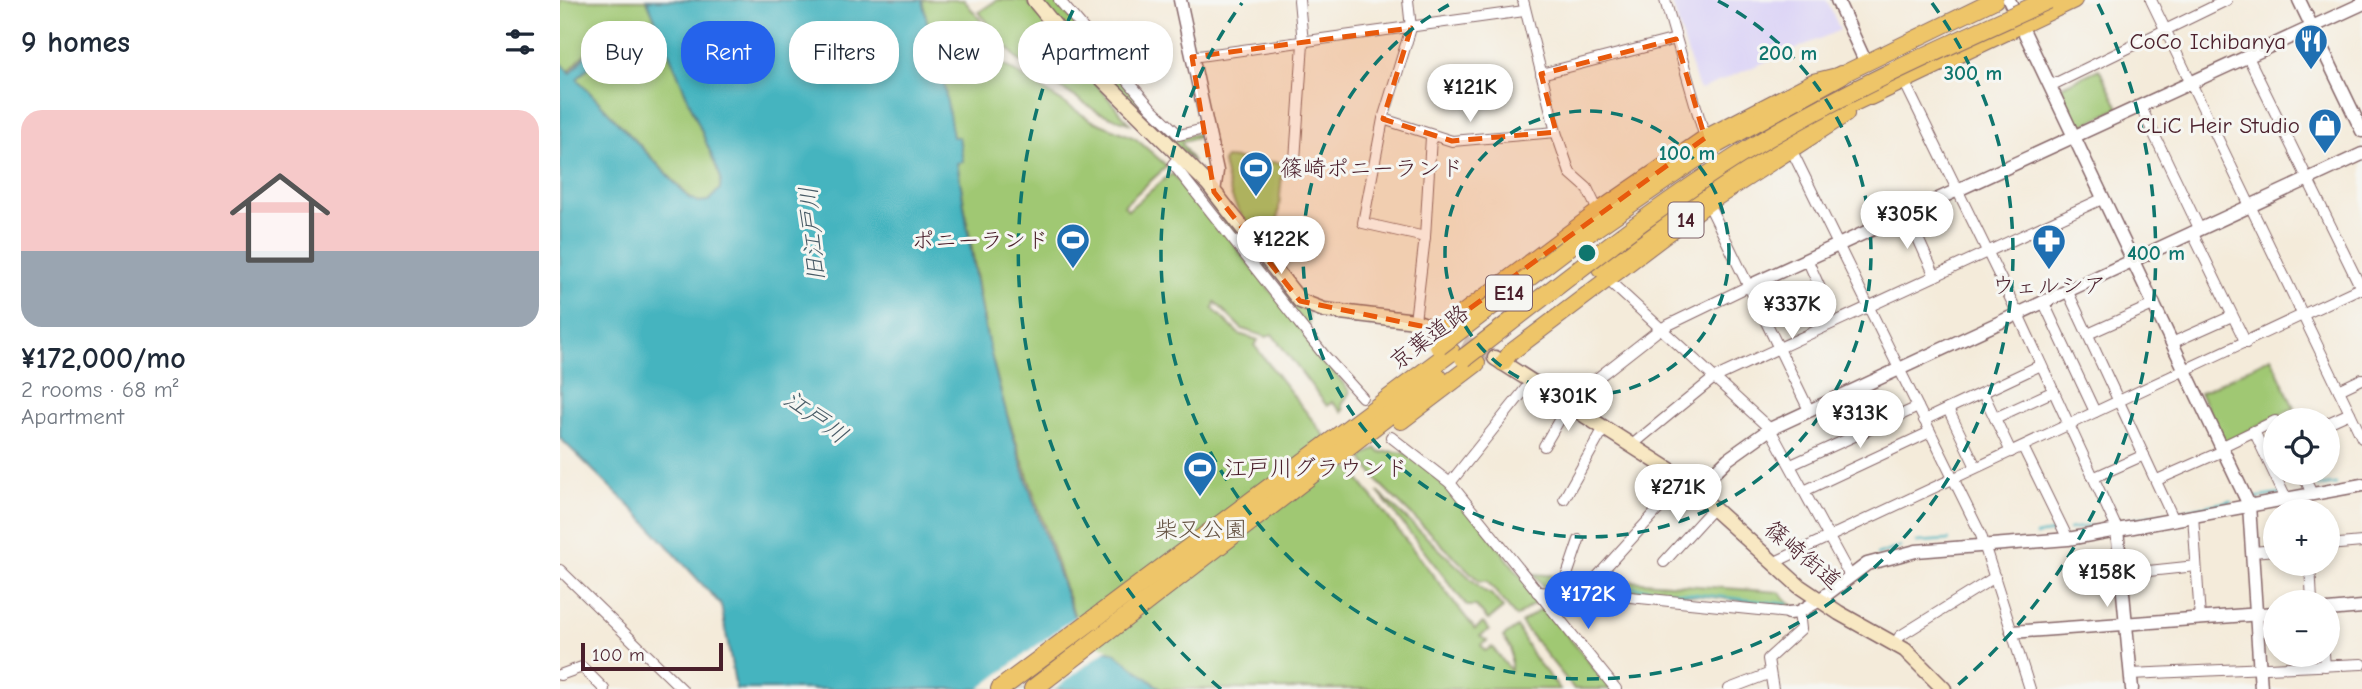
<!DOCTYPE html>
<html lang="en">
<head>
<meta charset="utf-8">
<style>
	body { margin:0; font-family:"Comic Neue","Klee One",sans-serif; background:#f6f6f7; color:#1f2937; height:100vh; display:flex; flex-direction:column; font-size:26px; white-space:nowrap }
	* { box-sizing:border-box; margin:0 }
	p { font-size:23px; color:#747a83 }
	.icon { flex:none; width:38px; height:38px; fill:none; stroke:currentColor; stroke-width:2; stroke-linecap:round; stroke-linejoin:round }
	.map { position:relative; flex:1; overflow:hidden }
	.details { display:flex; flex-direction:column; background:#fff; width:560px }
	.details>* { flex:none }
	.banner { position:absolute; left:21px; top:21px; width:665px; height:63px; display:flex; gap:14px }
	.controls { position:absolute; left:1703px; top:408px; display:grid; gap:14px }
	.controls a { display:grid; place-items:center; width:77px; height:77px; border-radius:50%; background:#fff; box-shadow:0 4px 10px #0003; font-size:35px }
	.scale { position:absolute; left:21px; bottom:18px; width:142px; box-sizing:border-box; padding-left:7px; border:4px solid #4a1f2b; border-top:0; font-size:19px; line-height:24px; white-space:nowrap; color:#4a1f2b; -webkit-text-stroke:5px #f6f6f2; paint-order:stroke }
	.price { position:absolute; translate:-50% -60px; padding:0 16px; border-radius:24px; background:#fff; color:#222; font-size:23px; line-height:46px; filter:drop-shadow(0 2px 4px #0008) }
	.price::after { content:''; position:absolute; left:50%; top:42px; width:21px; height:16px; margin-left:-10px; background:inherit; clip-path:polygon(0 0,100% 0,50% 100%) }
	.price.on { background:#2563eb; color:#fff }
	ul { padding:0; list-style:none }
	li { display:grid; align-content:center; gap:14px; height:371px; padding:0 21px }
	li+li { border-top:2px solid #e0e1e3 }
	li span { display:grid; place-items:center; height:217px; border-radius:21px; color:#555 }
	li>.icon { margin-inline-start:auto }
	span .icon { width:126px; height:126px; fill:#fffc; stroke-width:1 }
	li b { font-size:30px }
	h2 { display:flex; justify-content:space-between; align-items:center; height:84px; padding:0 21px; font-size:30px }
	.chip { padding:0 24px; border-radius:28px; background:#fff; box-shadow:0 4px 10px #0003; font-size:24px; line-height:63px }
	.chip.on { background:#2563eb; color:#fff }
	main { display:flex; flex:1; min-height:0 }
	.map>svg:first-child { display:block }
	.built { fill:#ddd5f6 }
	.green { fill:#a0c873; stroke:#75744f; stroke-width:2 }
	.water { fill:#45b4bf; stroke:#486a75; stroke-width:2 }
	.pier { fill:#f4ebda }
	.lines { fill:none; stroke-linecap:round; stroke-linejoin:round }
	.stream { stroke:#45b4bf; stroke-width:2.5 }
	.secondary-tunnel { stroke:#d2c2b7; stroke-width:14; stroke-dasharray:14 7; stroke-linecap:butt }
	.minor-casing { stroke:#866668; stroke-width:12 }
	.tertiary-casing { stroke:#866668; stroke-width:15 }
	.secondary-casing { stroke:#866668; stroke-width:17 }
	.trunk-casing { stroke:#866668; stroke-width:18 }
	.motorway-casing { stroke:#866668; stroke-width:20 }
	.minor { stroke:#fff; stroke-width:10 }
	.tertiary { stroke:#fff; stroke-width:12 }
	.secondary { stroke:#f8e8c3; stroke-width:14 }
	.trunk { stroke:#eec569; stroke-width:16 }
	.motorway { stroke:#eec569; stroke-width:18 }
	.motorway-bridge-casing { stroke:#866668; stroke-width:20; stroke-linecap:butt }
	.motorway-bridge { stroke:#eec569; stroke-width:18 }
	.marked { fill:#e8590c; fill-opacity:0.2; stroke:#e8590c; stroke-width:5; stroke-dasharray:14 9; stroke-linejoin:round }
	.ring { fill:none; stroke:#0f766e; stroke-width:3.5; stroke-dasharray:12 9 }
	.labels { text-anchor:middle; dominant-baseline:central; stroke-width:6; stroke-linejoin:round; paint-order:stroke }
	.shield { fill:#f6f6f2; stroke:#7e6067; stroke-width:2 }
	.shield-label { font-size:21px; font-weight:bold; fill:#4a1f2b }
	.poi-label { font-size:23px; fill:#4a1f2b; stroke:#f6f6f2; text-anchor:end }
	.street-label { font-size:23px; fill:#4a1f2b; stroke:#f6f6f2 }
	.park-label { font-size:23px; fill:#645241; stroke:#f6f6f2 }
	.water-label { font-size:24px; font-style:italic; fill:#485b66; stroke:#f6f6f2 }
	.centre { fill:#0f766e; stroke:#f6f6f2; stroke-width:3.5 }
	.ring-label { font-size:21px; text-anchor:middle; font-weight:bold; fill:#0f766e; stroke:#f6f6f2; stroke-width:6; stroke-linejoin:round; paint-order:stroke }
</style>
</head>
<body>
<main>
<section class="details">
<h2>9 homes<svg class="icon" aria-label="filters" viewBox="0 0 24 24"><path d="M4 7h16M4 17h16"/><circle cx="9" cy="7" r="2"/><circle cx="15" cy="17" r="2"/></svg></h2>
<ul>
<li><span style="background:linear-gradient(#f6c9c9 65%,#9aa5b1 0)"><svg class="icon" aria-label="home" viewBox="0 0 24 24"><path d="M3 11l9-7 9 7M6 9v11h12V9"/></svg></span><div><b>¥172,000/mo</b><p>2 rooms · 68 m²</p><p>Apartment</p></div></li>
</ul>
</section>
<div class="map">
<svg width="1802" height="689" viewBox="0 0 1802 689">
	<rect width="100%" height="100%" fill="#f6f6f2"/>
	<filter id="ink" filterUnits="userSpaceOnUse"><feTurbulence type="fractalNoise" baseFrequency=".0143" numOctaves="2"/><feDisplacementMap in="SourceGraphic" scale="14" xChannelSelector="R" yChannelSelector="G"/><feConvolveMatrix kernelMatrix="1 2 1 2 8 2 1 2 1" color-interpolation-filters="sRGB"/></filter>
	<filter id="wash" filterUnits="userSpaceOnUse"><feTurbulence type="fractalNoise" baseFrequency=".00686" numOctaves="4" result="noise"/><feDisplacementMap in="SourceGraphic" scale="28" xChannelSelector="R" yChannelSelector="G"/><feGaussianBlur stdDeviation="1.57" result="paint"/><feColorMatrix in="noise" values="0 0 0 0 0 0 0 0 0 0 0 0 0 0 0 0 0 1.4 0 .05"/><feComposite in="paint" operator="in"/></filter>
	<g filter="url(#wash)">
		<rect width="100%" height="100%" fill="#f4ebda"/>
		<path class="built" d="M1111,0h156l13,30 -141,60z"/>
		<g class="green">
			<path d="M0,0h87l74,178c1,19 -15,30 -31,20l-113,-119 41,-43 -9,-9 -39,43 1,3 -11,-10z"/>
			<path d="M362,0h42l40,49 -12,-8 -7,12 106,67 44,18 32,28 -43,39 4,5 40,-34 5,-2 7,9 4,-2 166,211 -8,13 2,5 -2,2 -10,-10 -5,4 -55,-72 -5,3 -25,-8 -27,-27 -2,7 26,25 19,6 -4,5 221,284 8,-6 6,7 -9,6 7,5 -6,4 4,6 7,-4 19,24v-23l-8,-11 14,-10 18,32 25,30h-399l-46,-36 -31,-9 -78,-233 -18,-68 -31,-181 6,-1 -4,-24h-6l-19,-86 17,-16 -7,-9 -14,8z"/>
			<path d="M437,0h29l104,124 -32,-12 -81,-53 -38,-47z"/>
			<path d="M480,0h15l123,138 23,-5 5,23 -6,-19 -19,5 12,20 -93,-91z"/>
			<path d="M1539,69l20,39 -37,18 -6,-1 -16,-34 2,-5z"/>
			<path d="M666,158l57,5 -6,67 -10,-2v7c-32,-14 -38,-42 -44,-73z"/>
			<path d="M626,174l7,2 103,129 12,8 1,12 -2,2z"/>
			<path d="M1711,357l23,51 -69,35 -25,-50z"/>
			<path d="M816,448l4,5c13,-3 24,-2 36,5 44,30 89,100 123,142l-23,17 -29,-36h-8l-99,-97 -18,-26z"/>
			<path d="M818,492l106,99 7,3 12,14 -15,12 -12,-14h-9z"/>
			<path d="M973,574l246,18 16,16 -89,-12 -162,-9z"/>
			<path d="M984,607l67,82h-37l-53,-66z"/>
		</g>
		<path class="water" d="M87,0h275l9,38 8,-4 2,3 -9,9 12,39 9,52h6l4,25 -6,1c11,61 17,123 32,183 24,102 59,200 95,298l31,9 46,36h-425l-15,-84 -77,-85 -84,-82v-375l11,10 37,-46 11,9 -42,43 112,119 9,4 10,-1 12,-12 1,-11z"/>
		<path class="pier" d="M517,615l10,27 22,6 -54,41h-76z"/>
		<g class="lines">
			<g class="stream">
				<path d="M1758,486l18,-2"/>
				<path d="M1694,498l27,-4"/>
				<path d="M1622,511l49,-10"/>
				<path d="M1564,521l39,-7"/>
				<path d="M1509,529l22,-3"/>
				<path d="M1476,535l22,-4"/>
				<path d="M1357,542l32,-2"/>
				<path d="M1317,555l23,-8"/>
				<path d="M1271,581l9,-7"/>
				<path d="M1060,586l167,18"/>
			</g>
		</g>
	</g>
	<g filter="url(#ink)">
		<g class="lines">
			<path class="secondary-tunnel" d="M885,332l50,26"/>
			<g class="minor-casing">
				<g id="minor">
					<path d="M499,0l92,108 28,27 29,-7"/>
					<path d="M848,0l3,28 -28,91 -20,104 62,14"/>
					<path d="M963,0l33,132 14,41 17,15 11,23"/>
					<path d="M1105,0l40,138"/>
					<path d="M1591,0l211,438"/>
					<path d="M632,57l332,-46"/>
					<path d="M1688,57l114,233"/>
					<path d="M981,74l135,-35"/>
					<path d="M1343,79l115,235 99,215"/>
					<path d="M1490,86l177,-86"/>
					<path d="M1581,107l58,121"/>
					<path d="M823,119l69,22 104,-9"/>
					<path d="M1231,149l190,386 49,154"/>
					<path d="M620,156l-7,8 151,191 38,42"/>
					<path d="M735,160l8,-117 -4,-43"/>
					<path d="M1148,203l101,207"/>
					<path d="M1347,214l28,62"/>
					<path d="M1632,232l54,111"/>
					<path d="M1247,259l17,38"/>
					<path d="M1047,279l163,150 80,147"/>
					<path d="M1507,290l106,228"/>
					<path d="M1483,301l52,111"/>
					<path d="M855,321l10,-84 6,-100"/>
					<path d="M1528,334l67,-30"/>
					<path d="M1614,342l58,-26"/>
					<path d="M1779,390l23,-11"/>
					<path d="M1423,393l28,59"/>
					<path d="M1388,409l28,58"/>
					<path d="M1435,418l59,-27"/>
					<path d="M1364,420l117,-55"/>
					<path d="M1768,423l22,-10"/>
					<path d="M1694,431l32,68"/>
					<path d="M831,437l59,46 166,206"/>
					<path d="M1072,445l82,-67 390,-180"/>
					<path d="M984,446l28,-48 88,-69 89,-43"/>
					<path d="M1663,446l52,-25"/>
					<path d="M1463,447l45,92"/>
					<path d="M1231,465l127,-58"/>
					<path d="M1742,472l10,22"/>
					<path d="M1535,477l49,-22"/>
					<path d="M1597,480l68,-30"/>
					<path d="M890,483l81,-101"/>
					<path d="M1244,491l126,-59"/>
					<path d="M1004,499l40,-71"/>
					<path d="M1633,515l7,104"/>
					<path d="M1768,545l34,-3"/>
					<path d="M1693,552l22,-2"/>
					<path d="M1104,562l50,-55"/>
					<path d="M1213,563l589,-276"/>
					<path d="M1750,564l2,38"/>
					<path d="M0,570l122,119"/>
					<path d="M1560,574l76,-8"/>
					<path d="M1035,579l89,-98"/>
					<path d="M977,592l93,5 159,16"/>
					<path d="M1001,593l18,-53"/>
					<path d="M1335,644l5,-8 95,-59"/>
					<path d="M1764,654l1,12"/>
					<path d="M1570,674l232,-10"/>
					<path d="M0,675l22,-8 22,22"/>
					<path d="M1169,689l39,-15"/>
					<path d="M1213,689l-5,-30 33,-30 -2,-17"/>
				</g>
			</g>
			<g class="tertiary-casing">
				<g id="tertiary">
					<path d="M620,0l37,171 -3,21"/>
					<path d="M1277,0l29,63"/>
					<path d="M1449,0l240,505 12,184"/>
					<path d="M1739,0l63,131"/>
					<path d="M1189,286l613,-282"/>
					<path d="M1135,491l33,-32 42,-30 592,-275"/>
					<path d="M1557,529l15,160"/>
					<path d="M1768,610l34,-3"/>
					<path d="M1229,613l10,-1 19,-11 49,-37 49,-13 152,-12 294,-54"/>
					<path d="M1452,632l263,-19"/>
				</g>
			</g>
			<g class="secondary-casing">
				<g id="secondary">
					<path d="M474,0l47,58 127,126 92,117 24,9 91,11 30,11"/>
					<path d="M935,358l178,114 126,114 40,27 66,37 39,39"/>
				</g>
			</g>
			<g class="trunk-casing">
				<g id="trunk">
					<path d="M1310,97l204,-97"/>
					<path d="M880,330l163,-122 102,-70 108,-56 28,-7 154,-75"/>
					<path d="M943,363l7,-10 198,-150 138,-89"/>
				</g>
			</g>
			<g class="motorway-casing">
				<g id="motorway">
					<path d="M1019,239l138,-95 124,-69"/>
					<path d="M1041,268c88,-66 177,-134 279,-178"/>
					<path d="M841,420l75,-57"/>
					<path d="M440,689l451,-337"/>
					<path d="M473,689l405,-312"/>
				</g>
			</g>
			<use href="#minor" class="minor"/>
			<use href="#tertiary" class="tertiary"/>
			<use href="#secondary" class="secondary"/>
			<use href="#trunk" class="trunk"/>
			<use href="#motorway" class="motorway"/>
			<g class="motorway-bridge-casing">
				<g id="motorway-bridge">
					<path d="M879,346l140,-107"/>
					<path d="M904,358c98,-75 194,-155 300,-218 91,-54 188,-96 284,-140"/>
				</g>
			</g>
			<use href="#motorway-bridge" class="motorway-bridge"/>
		</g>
	</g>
	<path class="marked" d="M851,28l-28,91 69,22 104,-9 -15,-58 135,-35 29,99 -265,192 -140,-29 -86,-109 -22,-135z"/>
	<g class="ring">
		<circle cx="1027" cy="253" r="142"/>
		<path d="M1158 1A284 284 0 1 1 896 1"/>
		<path d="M1372 3A426 426 0 1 1 682 3"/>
		<path d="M661 689A569 569 0 0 1 516 4M1538 4A569 569 0 0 1 1393 689"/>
	</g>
	<defs>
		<g id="restaurant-pin" transform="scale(1.75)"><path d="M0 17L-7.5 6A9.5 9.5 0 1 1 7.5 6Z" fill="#1f6fb2" stroke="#f6f6f2"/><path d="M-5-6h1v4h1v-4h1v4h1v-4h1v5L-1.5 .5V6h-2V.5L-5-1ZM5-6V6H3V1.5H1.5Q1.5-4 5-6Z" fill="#fff"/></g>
		<g id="shop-pin" transform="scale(1.75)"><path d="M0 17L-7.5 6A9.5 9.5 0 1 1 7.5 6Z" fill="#1f6fb2" stroke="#f6f6f2"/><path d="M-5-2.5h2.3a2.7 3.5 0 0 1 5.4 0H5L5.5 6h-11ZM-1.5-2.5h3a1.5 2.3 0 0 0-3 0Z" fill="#fff"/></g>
		<g id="stadium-pin" transform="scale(1.75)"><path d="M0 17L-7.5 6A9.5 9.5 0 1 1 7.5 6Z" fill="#1f6fb2" stroke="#f6f6f2"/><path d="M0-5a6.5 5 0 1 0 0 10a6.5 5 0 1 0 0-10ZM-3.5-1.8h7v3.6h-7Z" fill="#fff"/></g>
		<g id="pharmacy-pin" transform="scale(1.75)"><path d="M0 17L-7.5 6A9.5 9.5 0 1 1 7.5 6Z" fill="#1f6fb2" stroke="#f6f6f2"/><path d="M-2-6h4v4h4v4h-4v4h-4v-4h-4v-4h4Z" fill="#fff"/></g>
	</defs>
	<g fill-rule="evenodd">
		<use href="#restaurant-pin" x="1751" y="41"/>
		<use href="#shop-pin" x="1765" y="125"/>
		<use href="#stadium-pin" x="696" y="168"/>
		<use href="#stadium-pin" x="513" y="240"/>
		<use href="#pharmacy-pin" x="1489" y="241"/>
		<use href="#stadium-pin" x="640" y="468"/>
	</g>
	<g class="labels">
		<g class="shield">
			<rect x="1108.5" y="202.5" width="35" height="35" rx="5"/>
			<rect x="926" y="275.5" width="46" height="35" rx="5"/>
		</g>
		<g class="shield-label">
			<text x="1126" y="220">14</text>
			<text x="949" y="293">E14</text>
		</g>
		<g class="poi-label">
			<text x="1726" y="41">CoCo Ichibanya</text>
			<text x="1740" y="125">CLiC Heir Studio</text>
			<text x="720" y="168" text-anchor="start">篠崎ポニーランド</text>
			<text x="489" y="240">ポニーランド</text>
			<text x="1489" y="285" text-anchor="middle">ウェルシア</text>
			<text x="664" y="468" text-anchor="start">江戸川グラウンド</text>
		</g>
		<g class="street-label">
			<text transform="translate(869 337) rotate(-37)">京葉道路</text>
			<text transform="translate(1243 555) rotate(40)">篠崎街道</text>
		</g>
		<g class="park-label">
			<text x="641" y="529">柴又公園</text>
		</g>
		<g class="water-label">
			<text transform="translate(252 234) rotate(-95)">旧江戸川</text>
			<text transform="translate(256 417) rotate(36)">江戸川</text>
		</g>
	</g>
	<circle cx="1027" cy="253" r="10" class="centre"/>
	<g class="ring-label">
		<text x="1228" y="60">200 m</text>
		<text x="1413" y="80">300 m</text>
		<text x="1127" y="160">100 m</text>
		<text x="1596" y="260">400 m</text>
	</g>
</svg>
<div class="controls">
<a><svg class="icon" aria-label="locate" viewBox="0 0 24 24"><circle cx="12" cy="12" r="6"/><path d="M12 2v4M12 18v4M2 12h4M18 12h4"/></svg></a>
<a>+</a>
<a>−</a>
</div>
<div class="scale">100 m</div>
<b class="price" style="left:910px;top:124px">¥121K</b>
<b class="price" style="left:1347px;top:251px">¥305K</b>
<b class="price" style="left:721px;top:276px">¥122K</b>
<b class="price" style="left:1232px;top:341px">¥337K</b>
<b class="price" style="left:1008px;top:433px">¥301K</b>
<b class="price" style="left:1300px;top:450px">¥313K</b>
<b class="price" style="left:1118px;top:524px">¥271K</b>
<b class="price" style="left:1547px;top:609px">¥158K</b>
<b class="price on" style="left:1028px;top:631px">¥172K</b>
<div class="banner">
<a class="chip">Buy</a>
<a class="chip on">Rent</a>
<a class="chip">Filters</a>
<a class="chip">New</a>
<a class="chip">Apartment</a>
</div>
</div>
</main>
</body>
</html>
